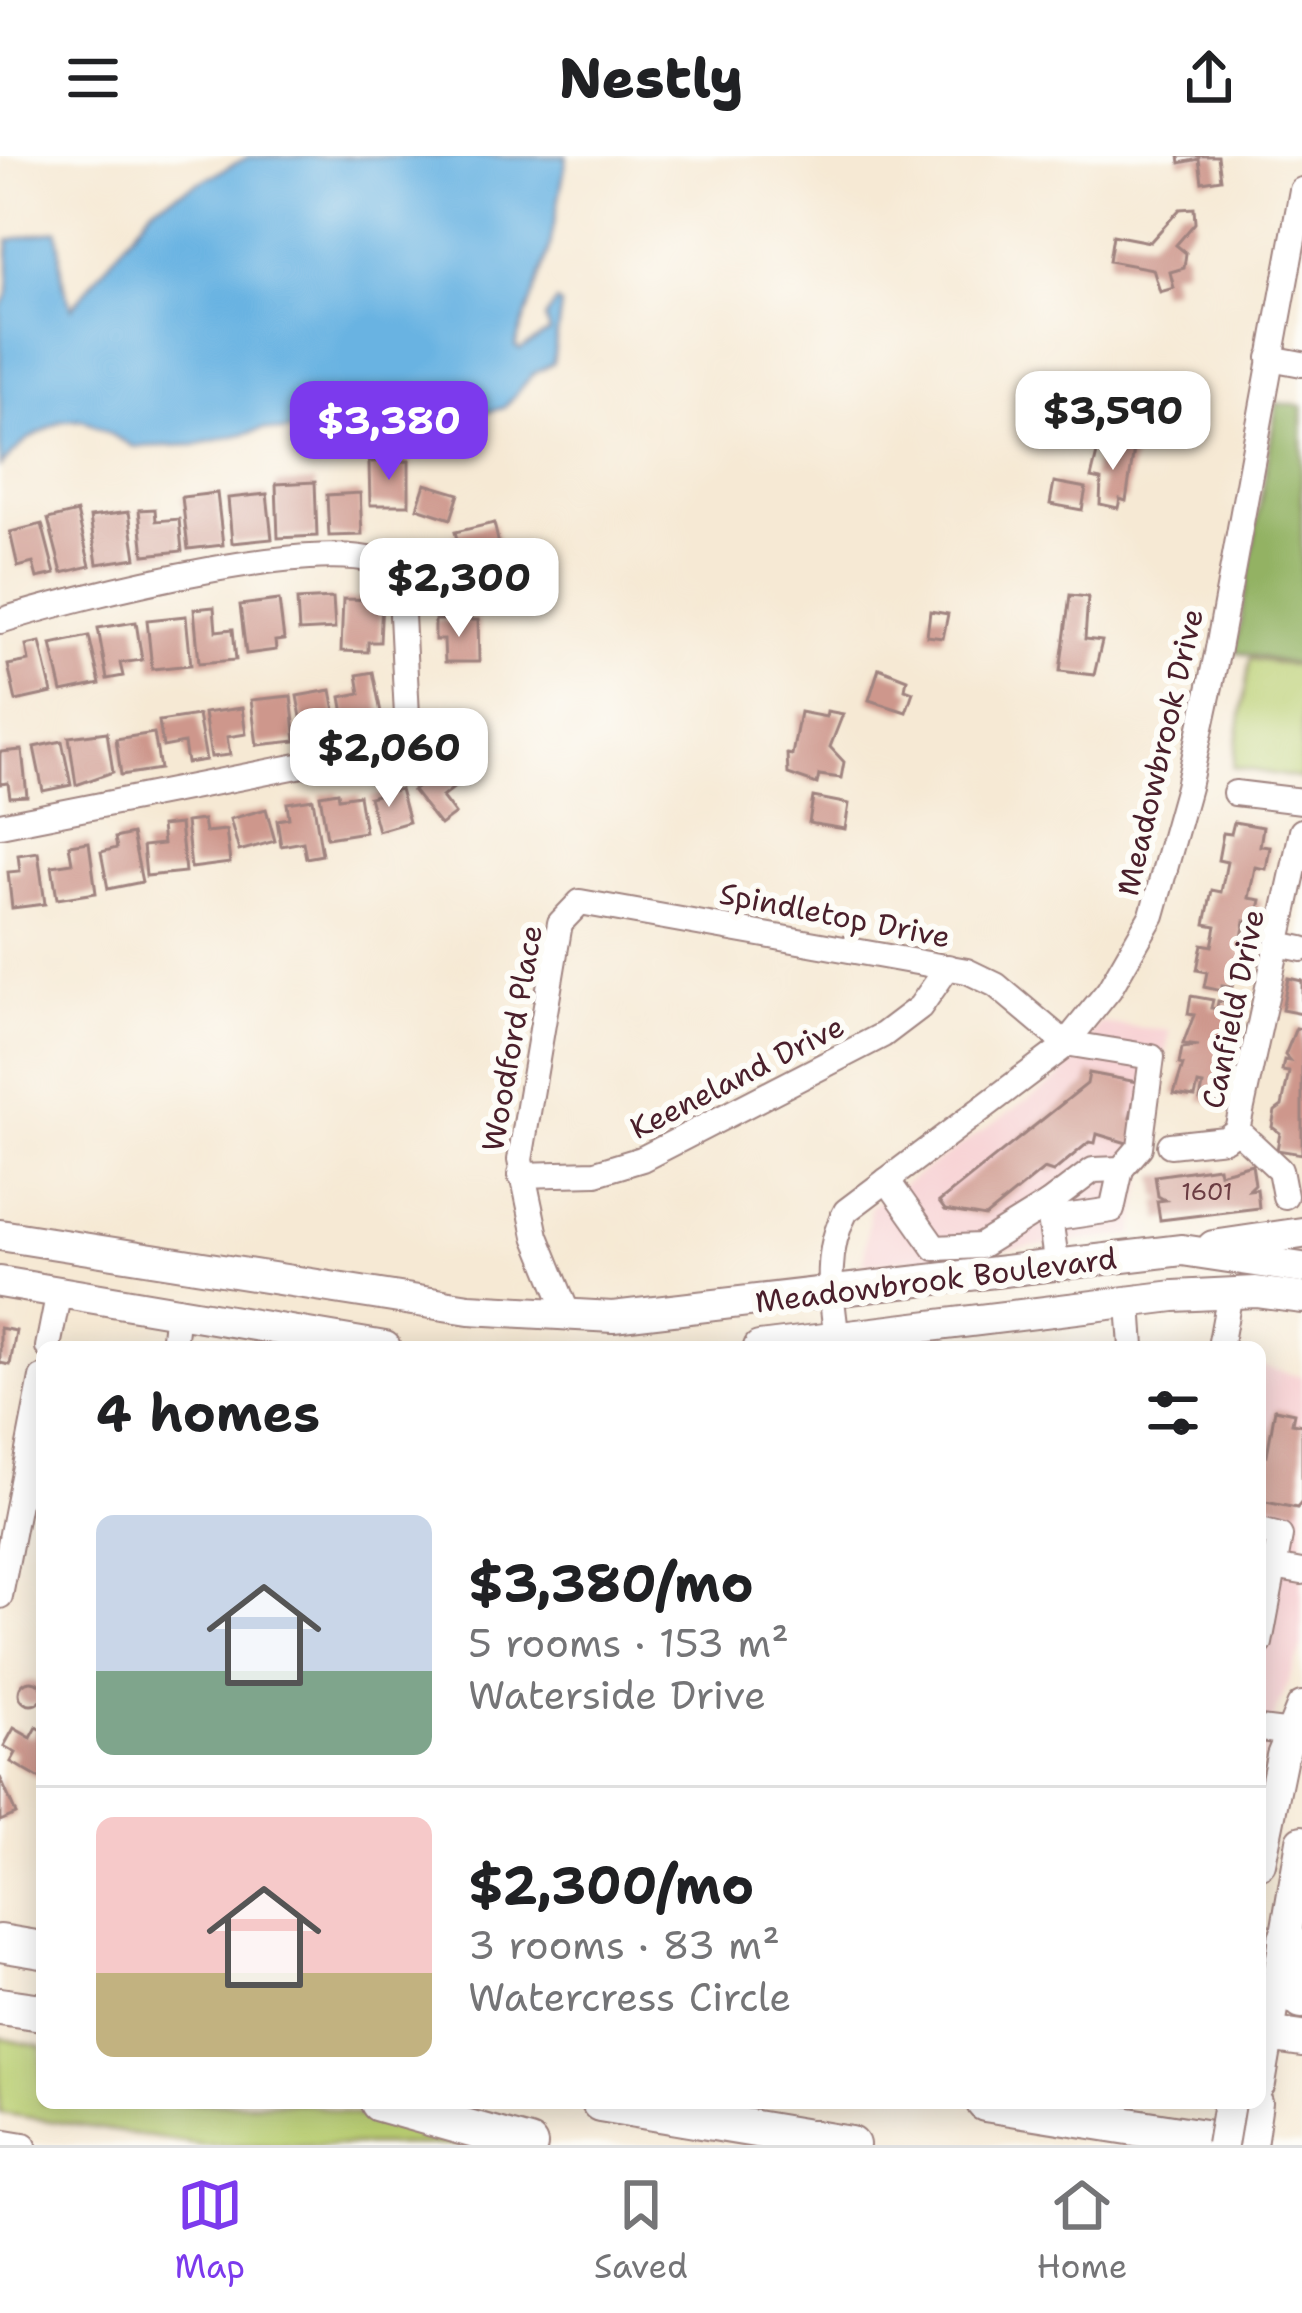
<!DOCTYPE html>
<html lang="en">
<head>
<meta charset="utf-8">
<style>
	body { margin:0; font-family:"Shantell Sans",sans-serif; background:#f6f6f6; color:#202124; height:100vh; display:flex; flex-direction:column; font-size:45px; white-space:nowrap }
	* { box-sizing:border-box; margin:0 }
	p { font-size:39px; color:#757577 }
	.icon { flex:none; width:66px; height:66px; fill:none; stroke:currentColor; stroke-width:2; stroke-linecap:round; stroke-linejoin:round }
	.map { position:relative; flex:1; overflow:hidden }
	.panel { position:absolute; left:36px; top:1185px; width:1230px; height:768px; display:flex; flex-direction:column; background:#fff; border-radius:18px; box-shadow:0 6px 30px #0003 }
	.panel>* { flex:none }
	.price { position:absolute; translate:-50% -102px; padding:0 27px; border-radius:24px; background:#fff; color:#222; font-size:39px; line-height:78px; filter:drop-shadow(0 3px 6px #0008) }
	.price::after { content:''; position:absolute; left:50%; top:72px; width:36px; height:27px; margin-left:-18px; background:inherit; clip-path:polygon(0 0,100% 0,50% 100%) }
	.price.on { background:#7c3aed; color:#fff }
	ul { padding:0; list-style:none }
	li { display:flex; align-items:center; gap:36px; height:300px; padding:0 60px }
	li+li { border-top:3px solid #e0e0e0 }
	li span { display:grid; place-items:center; flex:none; width:336px; height:240px; border-radius:18px; color:#555 }
	li>.icon { margin-inline-start:auto }
	span .icon { width:144px; height:144px; fill:#fffc; stroke-width:1 }
	li b { font-size:51px }
	h2 { display:flex; justify-content:space-between; align-items:center; height:144px; padding:0 60px; font-size:51px }
	header { display:flex; justify-content:space-between; align-items:center; height:156px; padding:0 60px; background:#fff; font-size:54px; font-weight:800 }
	.menu { display:flex; justify-content:space-around; align-items:center; height:168px; border-top:3px solid #e0e0e0; background:#fff; font-size:33px; color:#757577 }
	.menu a { display:grid; justify-items:center; gap:6px }
	.menu .on { color:#7c3aed }
	.map>svg:first-child { display:block }
	.built { fill:#f7cfd2 }
	.green { fill:#bacf72; stroke:#82774e; stroke-width:3 }
	.forest { fill:#93b264; stroke:#6e6848; stroke-width:3 }
	.water { fill:#69b3e2; stroke:#5a6986; stroke-width:3 }
	.building { fill:#ce978c }
	.lines { fill:none; stroke-linecap:round; stroke-linejoin:round }
	.minor-casing { stroke:#a08480; stroke-width:28 }
	.major-casing { stroke:#a08480; stroke-width:34 }
	.highway-casing { stroke:#a08480; stroke-width:40 }
	.minor { stroke:#fff; stroke-width:24 }
	.major { stroke:#fff; stroke-width:30 }
	.highway { stroke:#fff; stroke-width:36 }
	.major-bridge-casing { stroke:#a08480; stroke-width:34; stroke-linecap:butt }
	.major-bridge { stroke:#fff; stroke-width:30 }
	.labels { text-anchor:middle; dominant-baseline:central; stroke-width:12; stroke-linejoin:round; paint-order:stroke }
	.number-label { font-size:24px; fill:#6b3d43 }
	.street-label { font-size:30px; fill:#4a1f2b; stroke:#fdfcf7 }
</style>
</head>
<body>
<header><svg class="icon" aria-label="menu" viewBox="0 0 24 24"><path d="M4 6h16M4 12h16M4 18h16"/></svg>Nestly<svg class="icon" aria-label="share" viewBox="0 0 24 24"><path d="M12 15V3M7 8l5-5 5 5M5 13v7h14v-7"/></svg></header>
<div class="map">
<svg width="1302" height="1989" viewBox="0 0 1302 1989">
	<rect width="100%" height="100%" fill="#fdfcf7"/>
	<filter id="ink" filterUnits="userSpaceOnUse"><feTurbulence type="fractalNoise" baseFrequency=".00833" numOctaves="2"/><feDisplacementMap in="SourceGraphic" scale="24" xChannelSelector="R" yChannelSelector="G"/><feConvolveMatrix kernelMatrix="1 2 1 2 8 2 1 2 1" color-interpolation-filters="sRGB"/></filter>
	<filter id="wash" filterUnits="userSpaceOnUse"><feTurbulence type="fractalNoise" baseFrequency=".004" numOctaves="4" result="noise"/><feDisplacementMap in="SourceGraphic" scale="48" xChannelSelector="R" yChannelSelector="G"/><feGaussianBlur stdDeviation="2.7" result="paint"/><feColorMatrix in="noise" values="0 0 0 0 0 0 0 0 0 0 0 0 0 0 0 0 0 1.4 0 .05"/><feComposite in="paint" operator="in"/></filter>
	<g filter="url(#wash)">
		<rect width="100%" height="100%" fill="#f6e9d4"/>
		<g class="built">
			<path d="M1100,867l70,8 -36,204 -271,30 7,-58 188,-128z"/>
			<path d="M1260,1210l42,11v269l-27,70 -15,66z"/>
		</g>
		<g class="green">
			<path d="M1250,503l52,8v112l-69,-12z"/>
			<path d="M0,1882l42,9v56h260l192,42h-290l-204,-32z"/>
		</g>
		<path class="forest" d="M1277,247l25,3v260l-67,-14z"/>
		<path class="water" d="M567,0l-18,95 -34,95 5,4 29,-18 -4,-14 11,-16 5,3 -8,58 -20,11 -29,34 -77,18 -52,-9 -91,15 -20,-3 -69,16 -61,2 -51,-27 -21,1 -35,19 -27,26v-157l9,-17v-52l48,-10 7,58 8,20 82,-102 94,-49z"/>
		<g id="blocks">
			<g class="building">
				<path d="M1179,0h39l3,23 -19,3 -3,-23 -19,4z"/>
				<path d="M1194,52l1,15 -19,22 10,8 -2,15 -14,4 4,16 -14,4 -7,-23 -44,-8 4,-26 37,7 30,-33z"/>
				<path d="M1100,285l34,8 -8,52 -6,-2 -2,9 -18,-4 1,-24 -10,-2z"/>
				<path d="M409,305v44h-39l-1,-43z"/>
				<path d="M315,326l2,54 -39,2 -2,-54z"/>
				<path d="M1054,326l32,6 -4,22 -32,-6z"/>
				<path d="M425,328l34,10 -8,25 -34,-11z"/>
				<path d="M217,337l6,52 -35,4 -6,-52z"/>
				<path d="M360,337l2,42 -33,1 -2,-41z"/>
				<path d="M267,338l5,45 -40,4 -4,-45z"/>
				<path d="M155,353l1,12 23,-2 3,32 -38,4 -5,-45z"/>
				<path d="M77,356l13,54 -28,7 -14,-54z"/>
				<path d="M129,356l7,46 -39,6 -7,-47z"/>
				<path d="M494,367l7,31 -54,13 -4,-17 16,-4 -4,-14z"/>
				<path d="M42,368l13,50 -18,4 -4,-15 -15,4 -8,-35z"/>
				<path d="M492,417l2,38 -50,2 -1,-38z"/>
				<path d="M1070,439l18,2 -3,42 17,2 -8,34 -34,-4z"/>
				<path d="M333,442l2,31 -36,2 -2,-31z"/>
				<path d="M343,443l39,1 -2,42h-12v10l-27,-1z"/>
				<path d="M279,444l5,40 -9,1 1,9 -30,4 -6,-49z"/>
				<path d="M214,451l2,24 17,-2 3,31 -37,3 -5,-54z"/>
				<path d="M930,455l18,3 -5,24 -16,-2z"/>
				<path d="M186,460l5,49 -39,4 -5,-49z"/>
				<path d="M435,464h43l1,42h-34l-1,-22h-9z"/>
				<path d="M136,466l6,38 -22,3 3,13 -16,3 -9,-51z"/>
				<path d="M89,480l11,48 -38,8 -11,-48z"/>
				<path d="M40,486l12,51 -36,8 -8,-36 21,-4 -3,-16z"/>
				<path d="M879,512l28,11 -2,10 8,3 -7,20 -37,-12z"/>
				<path d="M373,516l10,51 -36,7 -6,-33 19,-4 -3,-18z"/>
				<path d="M331,534l8,42 -34,6 -8,-42z"/>
				<path d="M291,540l5,45 -39,4 -6,-45z"/>
				<path d="M242,552l4,26 -19,3 3,18 -19,2 -7,-44z"/>
				<path d="M827,555l16,3 -13,33 14,15 -3,16 -22,-3 -2,9 -29,-10 -1,-20 5,1 8,-43 26,5z"/>
				<path d="M198,559l8,45 -19,3 -3,-20 -21,4 -4,-26z"/>
				<path d="M107,576l6,40 -37,13 -7,-48z"/>
				<path d="M154,577l6,36 -39,6 -5,-36z"/>
				<path d="M62,585l9,44 -28,6 -9,-44z"/>
				<path d="M22,594l5,46 -17,1 -2,-14 -8,1v-32z"/>
				<path d="M448,609l13,17 -19,15 13,17 -15,11 -27,-34z"/>
				<path d="M400,633l9,33 -31,9 -9,-34z"/>
				<path d="M338,636l1,6 20,-3 6,37 -38,6 -7,-43z"/>
				<path d="M813,641l36,7 -4,25 -36,-6z"/>
				<path d="M313,643l9,56 -16,3 -3,-16 -22,4 -4,-26 12,-2 -2,-15z"/>
				<path d="M266,653l9,32 -36,10 -9,-32z"/>
				<path d="M203,664l2,12 21,-2 4,33 -39,5 -5,-46z"/>
				<path d="M1234,666l29,5 -3,19 10,1 -4,22 -11,-2 -6,31 12,2 -5,23 -11,-2 -6,32 11,2 -4,23 -11,-2 -3,11 -10,-1v5l-18,-4 3,-15 -10,-2 5,-26 10,2 4,-20 -11,-2 7,-34 9,2 6,-30 -9,-2 5,-27 8,1z"/>
				<path d="M180,668l5,48 -39,4 -3,-30 20,-2 -2,-18z"/>
				<path d="M132,678l10,48 -34,7 -7,-37 16,-4 -2,-10z"/>
				<path d="M89,686l7,51 -39,6 -5,-33 20,-3 -3,-18z"/>
				<path d="M38,696l7,52 -33,4 -4,-36 12,-1 -2,-16z"/>
				<path d="M1288,822l14,3v33l-20,-4z"/>
				<path d="M1191,840l22,4 -2,8 6,1 1,-8 19,4 -3,18 -5,-1 -1,29 -10,-2 -1,5 9,2 -7,48 -19,-4 3,-15 -5,-1 -3,13 -21,-3 9,-29 -4,-1 3,-16 17,-2 -16,-2 11,-29 -6,-1z"/>
				<path d="M1296,872l6,1v125l-25,-4 3,-17 -8,-6 3,-16 7,-5 7,-34 -7,-1 2,-11 6,1 -5,-6z"/>
				<path d="M1089,917l48,9 -7,36 12,3 -5,25 -40,-12 -2,9 -6,-1 -36,30 -9,-3 -59,48 -40,-7 -6,-8 148,-118z"/>
				<path d="M1252,1008l3,20 -6,6 8,-1 2,19 -99,12 -3,-19 8,-1 -7,-4 -3,-20 63,-9 1,6z"/>
				<path d="M0,1172l16,3 -6,34 -10,-2z"/>
				<path d="M1275,1253l19,4 -2,10 10,2v77l-5,6 -37,-7v-47l7,1z"/>
				<circle cx="31" cy="1537" r="12"/>
				<path d="M37,1571l5,3v50l-31,-18 5,-9 -12,-7 10,-18 17,10z"/>
				<path d="M0,1621l16,37 -16,7z"/>
			</g>
		</g>
	</g>
	<g filter="url(#ink)">
		<use href="#blocks" fill-opacity="0" stroke="#a08480" stroke-width="3"/>
		<g class="lines">
			<g class="minor-casing">
				<g id="minor">
					<path d="M1270,202l32,6"/>
					<path d="M0,465c61,-20 361,-100 400,-47l7,142 -7,22 -11,10 -389,77"/>
					<path d="M1235,637l67,8"/>
					<path d="M1278,788l24,5"/>
					<path d="M1237,974l43,40 5,26"/>
					<path d="M1170,989l55,-6 12,-9 65,-299"/>
					<path d="M520,1019l76,-2 46,-14 241,-124 37,-28 28,-40"/>
					<path d="M887,1024l48,68 45,-2 68,-42 9,63"/>
					<path d="M1050,1063l62,-9 9,-41"/>
					<path d="M1129,1147l3,44"/>
					<path d="M569,1161l-33,-81 -16,-76 40,-237 20,-21 387,69 29,14 69,58 87,14 -12,90 -19,22 -28,1 -45,34"/>
					<path d="M48,1191l11,-56"/>
					<path d="M173,1191l4,-38"/>
					<path d="M838,1191c-6,-48 -16,-92 8,-136l215,-162 48,-59 43,-75 36,-128 29,-133 85,-464"/>
					<path d="M1220,1191l10,-54"/>
					<path d="M1260,1375l20,5 -20,107"/>
					<path d="M1262,1409l40,7"/>
					<path d="M0,1440l42,-218"/>
					<path d="M1260,1573l32,4"/>
					<path d="M0,1985l24,4"/>
				</g>
			</g>
			<g class="major-casing">
				<g id="major">
					<path d="M0,1079l469,74 144,8 569,-67 120,18"/>
					<path d="M1213,1090l89,-13"/>
					<path d="M0,1126l385,65"/>
					<path d="M759,1191l415,-51 82,-4 46,6"/>
					<path d="M1260,1707l22,-107 20,-49"/>
					<path d="M1260,1928l42,-243"/>
					<path d="M1251,1989l6,-42"/>
				</g>
			</g>
			<g class="highway-casing">
				<g id="highway">
					<path d="M1287,1783l3,31 12,30"/>
					<path d="M0,1787l42,7"/>
					<path d="M0,1850l42,6"/>
					<path d="M1260,1877l42,6"/>
					<path d="M379,1947l150,42"/>
					<path d="M600,1947l251,42"/>
					<path d="M985,1947l263,42"/>
				</g>
			</g>
			<use href="#minor" class="minor"/>
			<use href="#major" class="major"/>
			<use href="#highway" class="highway"/>
			<g class="major-bridge-casing">
				<path id="major-bridge" d="M1222,1989l7,-42"/>
			</g>
			<use href="#major-bridge" class="major-bridge"/>
		</g>
	</g>
	<g class="labels">
		<g class="number-label">
			<text x="1207" y="1036">1601</text>
		</g>
		<g class="street-label">
			<text transform="translate(1160 596) rotate(-77)">Meadowbrook Drive</text>
			<text transform="translate(835 759) rotate(11)">Spindletop Drive</text>
			<text transform="translate(1233 853) rotate(-78)">Canfield Drive</text>
			<text transform="translate(512 882) rotate(-80)">Woodford Place</text>
			<text transform="translate(737 921) rotate(-27)">Keeneland Drive</text>
			<text transform="translate(936 1124) rotate(-7)">Meadowbrook Boulevard</text>
		</g>
	</g>
</svg>
<b class="price" style="left:1113px;top:317px">$3,590</b>
<b class="price on" style="left:389px;top:327px">$3,380</b>
<b class="price" style="left:459px;top:484px">$2,300</b>
<b class="price" style="left:389px;top:654px">$2,060</b>
<section class="panel">
<h2>4 homes<svg class="icon" aria-label="filters" viewBox="0 0 24 24"><path d="M4 7h16M4 17h16"/><circle cx="9" cy="7" r="2"/><circle cx="15" cy="17" r="2"/></svg></h2>
<ul>
<li><span style="background:linear-gradient(#c9d6e8 65%,#7fa58c 0)"><svg class="icon" aria-label="home" viewBox="0 0 24 24"><path d="M3 11l9-7 9 7M6 9v11h12V9"/></svg></span><div><b>$3,380/mo</b><p>5 rooms · 153 m²</p><p>Waterside Drive</p></div></li>
<li><span style="background:linear-gradient(#f6c9c9 65%,#c2b280 0)"><svg class="icon" aria-label="home" viewBox="0 0 24 24"><path d="M3 11l9-7 9 7M6 9v11h12V9"/></svg></span><div><b>$2,300/mo</b><p>3 rooms · 83 m²</p><p>Watercress Circle</p></div></li>
</ul>
</section>
</div>
<nav class="menu">
<a class="on"><svg class="icon" aria-label="map" viewBox="0 0 24 24"><path d="M3 6l6-2 6 2 6-2v14l-6 2-6-2-6 2zM9 4v14M15 6v14"/></svg>Map</a>
<a><svg class="icon" aria-label="saved" viewBox="0 0 24 24"><path d="M7 4h10v16l-5-4-5 4z"/></svg>Saved</a>
<a><svg class="icon" aria-label="home" viewBox="0 0 24 24"><path d="M3 11l9-7 9 7M6 9v11h12V9"/></svg>Home</a>
</nav>
</body>
</html>
